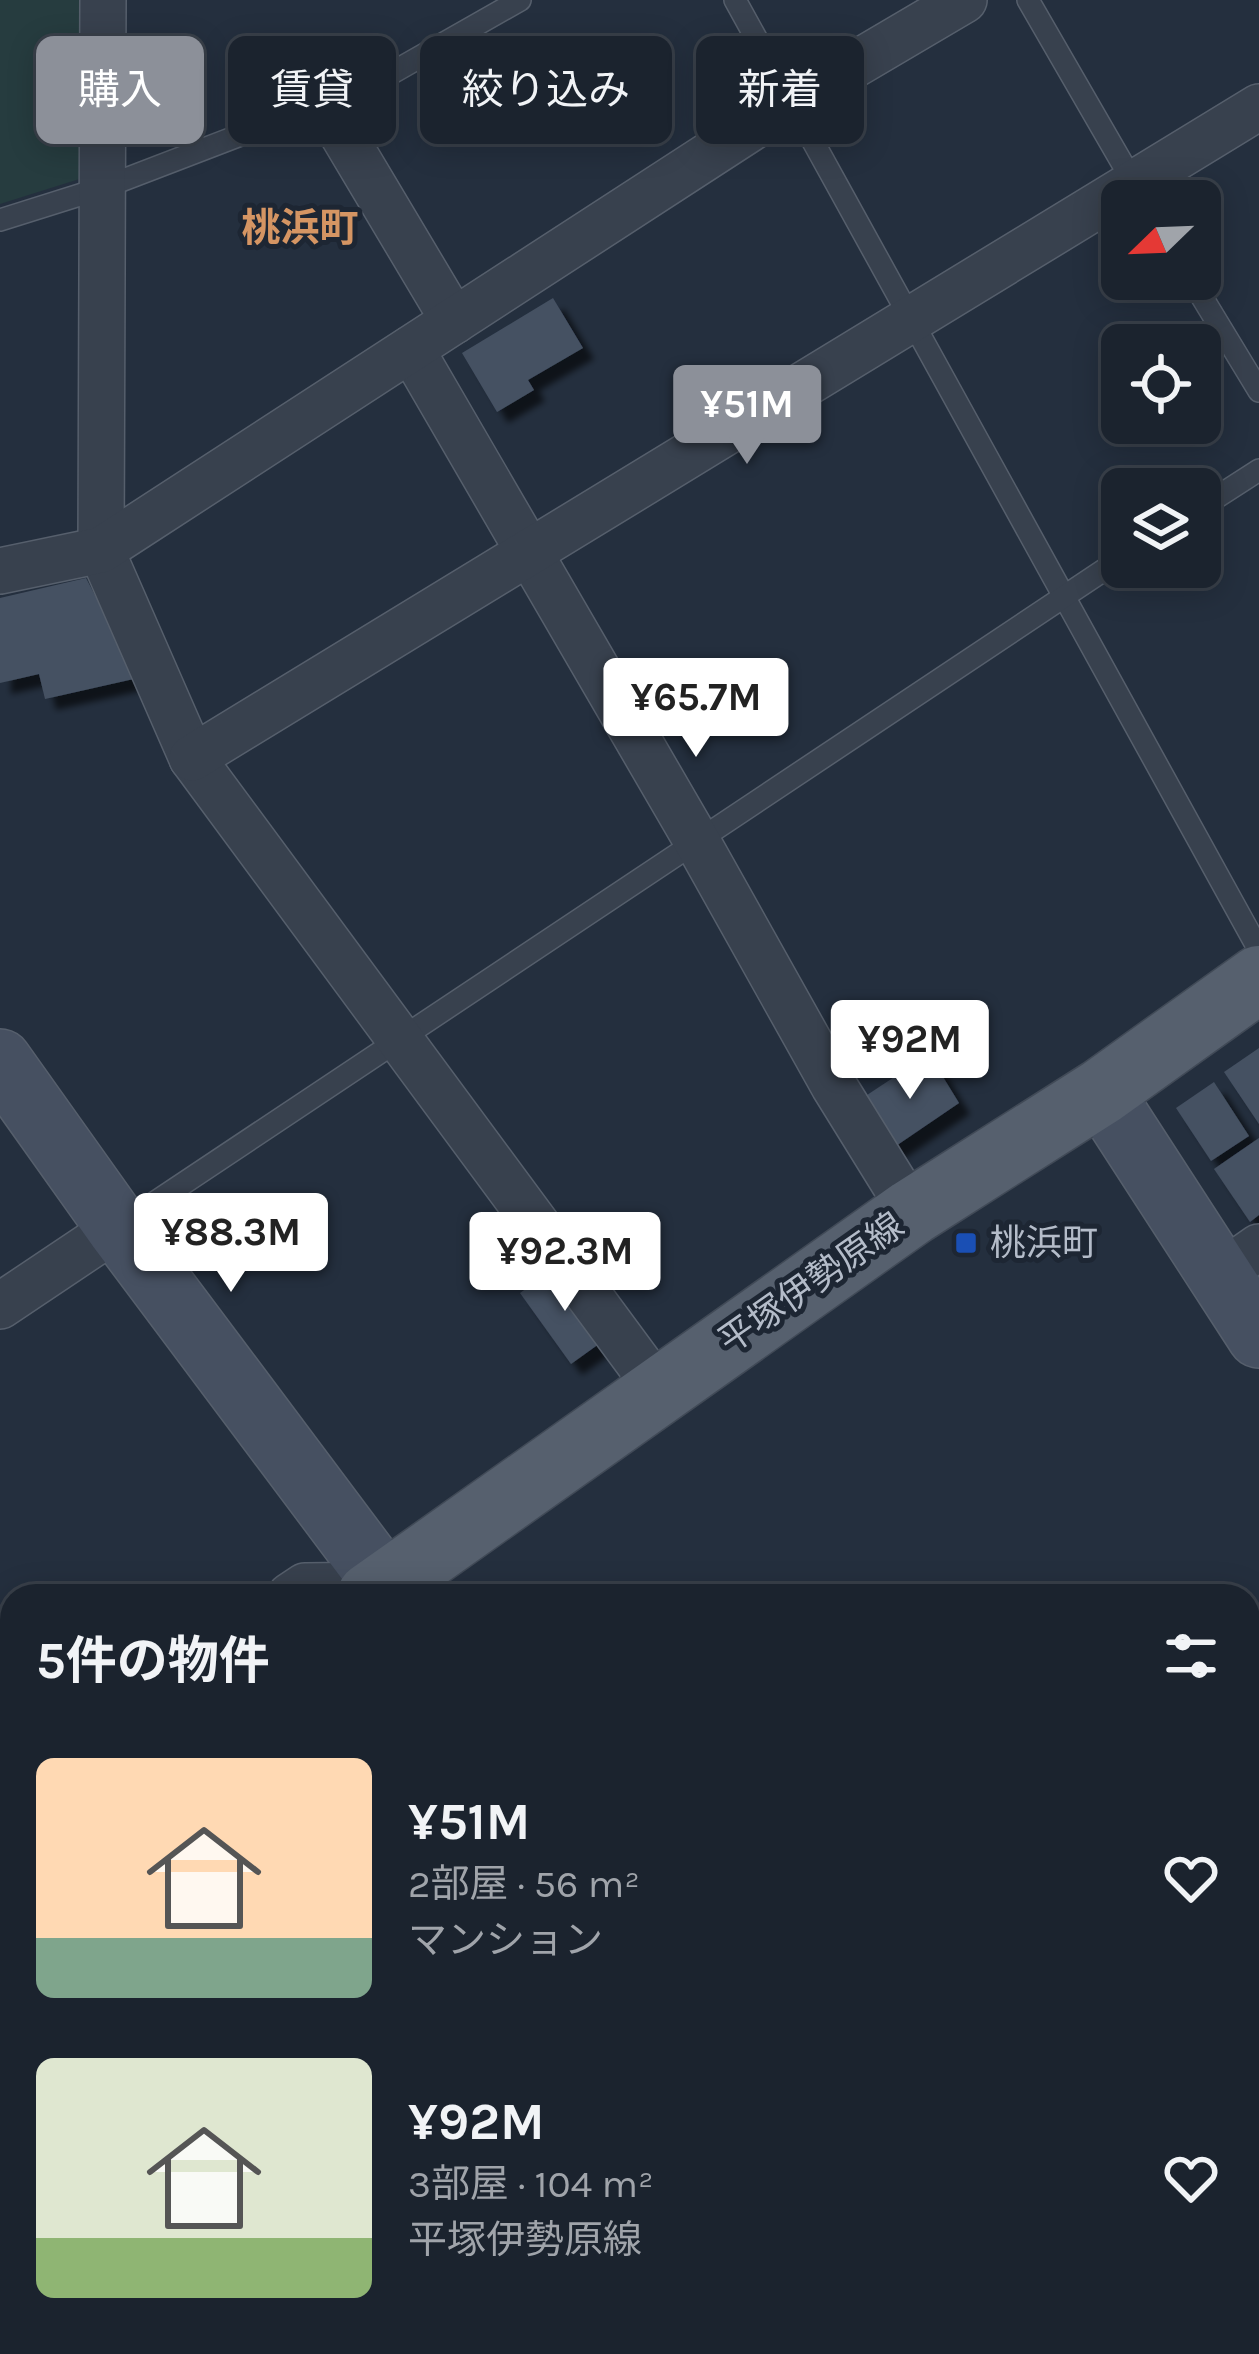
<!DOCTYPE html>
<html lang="ja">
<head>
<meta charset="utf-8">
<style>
	body { margin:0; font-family:Karla,"Noto Sans JP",sans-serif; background:#282f3a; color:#f1f3f6; height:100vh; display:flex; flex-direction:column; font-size:45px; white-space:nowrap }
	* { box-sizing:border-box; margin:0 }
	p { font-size:39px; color:#a0a4aa }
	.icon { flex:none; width:66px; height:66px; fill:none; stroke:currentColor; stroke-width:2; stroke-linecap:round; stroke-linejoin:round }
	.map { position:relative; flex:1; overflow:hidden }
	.details { position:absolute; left:0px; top:1584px; width:1260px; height:771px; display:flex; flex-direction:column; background:#1b232e; border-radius:36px 36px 0 0; box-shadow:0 6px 30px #0003,0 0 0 3px #39404a }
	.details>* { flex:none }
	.guide { position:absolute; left:36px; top:36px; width:1188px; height:108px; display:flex; gap:24px }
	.needle { width:78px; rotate:247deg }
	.tools { position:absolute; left:1101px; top:180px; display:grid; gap:24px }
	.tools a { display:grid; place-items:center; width:120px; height:120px; border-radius:18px; background:#1b232e; box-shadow:0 6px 30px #0003,0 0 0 3px #39404a; font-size:60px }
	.price { position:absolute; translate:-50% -102px; padding:0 27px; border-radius:12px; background:#fff; color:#222; font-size:39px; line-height:78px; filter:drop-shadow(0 3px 6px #0008) }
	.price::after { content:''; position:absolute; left:50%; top:72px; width:36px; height:27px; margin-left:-18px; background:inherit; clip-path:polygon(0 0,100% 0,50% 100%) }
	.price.current { background:#8c9099; color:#fff }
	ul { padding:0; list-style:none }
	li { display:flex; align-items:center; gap:36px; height:300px; padding:0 36px }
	li span { display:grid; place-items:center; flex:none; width:336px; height:240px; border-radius:18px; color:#555 }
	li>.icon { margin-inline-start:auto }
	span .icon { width:144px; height:144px; fill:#fffc; stroke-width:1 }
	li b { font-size:51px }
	h2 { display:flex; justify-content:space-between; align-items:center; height:144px; padding:0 36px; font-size:51px }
	.tag { padding:0 42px; border-radius:18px; background:#1b232e; box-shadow:0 6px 30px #0003,0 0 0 3px #39404a; font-size:42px; line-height:108px }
	.tag.current { background:#8c9099; color:#fff }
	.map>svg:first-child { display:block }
	.green { fill:#263c3f }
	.building { fill:#455162; filter:url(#shadow) }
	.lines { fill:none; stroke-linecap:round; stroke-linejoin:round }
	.lane-casing { stroke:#565f6c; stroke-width:24 }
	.street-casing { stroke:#565f6c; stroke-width:48 }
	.secondary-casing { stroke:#565f6c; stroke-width:66 }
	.primary-casing { stroke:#414a57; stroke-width:69 }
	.lane { stroke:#38414e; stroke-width:21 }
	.street { stroke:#38414e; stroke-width:45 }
	.secondary { stroke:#465061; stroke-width:63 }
	.primary { stroke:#56606e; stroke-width:66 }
	.transit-dot { fill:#1a4fb4; stroke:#1d2633; stroke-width:4.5 }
	.labels { text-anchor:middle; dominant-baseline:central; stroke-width:10; stroke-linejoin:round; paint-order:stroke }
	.poi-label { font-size:36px; fill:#b4bcc9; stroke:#1d2633; text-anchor:start }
	.street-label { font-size:36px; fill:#b4bcc9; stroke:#1d2633 }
	.neighbourhood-label { font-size:39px; font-weight:bold; fill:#d59563; stroke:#1d2633 }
</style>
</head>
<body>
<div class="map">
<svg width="1259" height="2354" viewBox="0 0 1259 2354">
	<defs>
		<filter id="shadow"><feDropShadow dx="11" dy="11" stdDeviation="3" flood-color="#0009"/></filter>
	</defs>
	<rect width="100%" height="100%" fill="#242f3e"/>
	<path class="green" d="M0,0h92v175l-92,29z"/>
	<g class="building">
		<path d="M553,298l30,50 -55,32 6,10 -37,22 -35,-59z"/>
		<path d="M86,578l52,100 -93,21 -6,-25 -39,9v-85z"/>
		<path d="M1259,1048v76l-35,-52z"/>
		<path d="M929,1054l30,49 -69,47 -29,-51z"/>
		<path d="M1214,1082l35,54 -38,25 -35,-53z"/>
		<path d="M1259,1138v77l-9,7 -36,-53z"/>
		<path d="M559,1265l51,71 -39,28 -51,-71z"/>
		<path d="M12,1984v263l-12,8v-263z"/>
		<path d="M12,2255v88h292l8,11h-312v-90z"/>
	</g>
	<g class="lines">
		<g class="lane-casing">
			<g id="lane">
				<path d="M735,0l524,950"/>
				<path d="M1028,0l108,187"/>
				<path d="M0,220l105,-33 219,-84 66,-29 130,-74"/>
				<path d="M1191,279l68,112"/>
				<path d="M1200,508l59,-38"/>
				<path d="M124,1223l998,-665"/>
			</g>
		</g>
		<g class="street-casing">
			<g id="street">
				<path d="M103,0l-2,550 91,208 466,631"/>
				<path d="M324,103l130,218"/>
				<path d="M411,349l287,494 136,243 78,126"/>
				<path d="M0,571l101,-21 690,-448 173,-102"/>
				<path d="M192,758l1067,-651"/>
				<path d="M1219,1275l40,-28"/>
				<path d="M0,1306l118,-79"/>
				<path d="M290,1596l15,-10 81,-1 -4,11"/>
				<path d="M0,1697l12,15"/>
				<path d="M0,1789l12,-7"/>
				<path d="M0,1911l12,-8"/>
			</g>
		</g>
		<g class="secondary-casing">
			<g id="secondary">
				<path d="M0,1061l118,166 268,358"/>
				<path d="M1101,1092l158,244"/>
			</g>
		</g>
		<g class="primary-casing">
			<g id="primary">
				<path d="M370,1596l542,-384 189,-120 158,-113"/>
				<path d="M0,1849l12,-8"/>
			</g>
		</g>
		<use href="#lane" class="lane"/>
		<use href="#street" class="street"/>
		<use href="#secondary" class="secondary"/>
		<use href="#primary" class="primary"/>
	</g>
	<rect class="transit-dot" x="954" y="1231" width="24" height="24" rx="6"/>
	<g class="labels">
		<g class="poi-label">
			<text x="990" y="1243">桃浜町</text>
		</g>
		<g class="street-label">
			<text transform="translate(811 1283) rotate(-35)">平塚伊勢原線</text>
		</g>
		<g class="neighbourhood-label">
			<text x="300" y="228">桃浜町</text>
		</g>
	</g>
</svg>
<div class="tools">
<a><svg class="needle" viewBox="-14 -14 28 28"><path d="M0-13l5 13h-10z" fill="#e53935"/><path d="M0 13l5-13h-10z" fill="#a0a4aa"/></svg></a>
<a><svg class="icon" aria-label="locate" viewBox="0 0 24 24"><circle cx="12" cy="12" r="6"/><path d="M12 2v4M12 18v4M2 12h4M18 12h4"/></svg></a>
<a><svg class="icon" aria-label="layers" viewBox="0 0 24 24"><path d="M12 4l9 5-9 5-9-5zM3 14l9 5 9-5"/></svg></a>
</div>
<b class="price current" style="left:747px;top:467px">¥51M</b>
<b class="price" style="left:696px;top:760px">¥65.7M</b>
<b class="price" style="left:910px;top:1102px">¥92M</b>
<b class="price" style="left:231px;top:1295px">¥88.3M</b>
<b class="price" style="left:565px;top:1314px">¥92.3M</b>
<div class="guide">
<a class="tag current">購入</a>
<a class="tag">賃貸</a>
<a class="tag">絞り込み</a>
<a class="tag">新着</a>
</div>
<section class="details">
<h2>5件の物件<svg class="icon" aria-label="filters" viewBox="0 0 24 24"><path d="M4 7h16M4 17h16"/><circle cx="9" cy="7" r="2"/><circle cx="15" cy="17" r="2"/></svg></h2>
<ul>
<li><span style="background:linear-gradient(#ffd9b3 75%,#7fa58c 0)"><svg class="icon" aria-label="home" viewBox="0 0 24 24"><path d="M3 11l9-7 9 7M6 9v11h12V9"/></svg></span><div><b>¥51M</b><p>2部屋 · 56 m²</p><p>マンション</p></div><svg class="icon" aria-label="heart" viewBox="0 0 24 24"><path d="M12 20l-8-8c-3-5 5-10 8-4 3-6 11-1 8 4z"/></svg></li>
<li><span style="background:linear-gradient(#dfe7d0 75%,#8fb573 0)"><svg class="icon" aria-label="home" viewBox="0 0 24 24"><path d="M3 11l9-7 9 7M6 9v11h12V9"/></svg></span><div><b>¥92M</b><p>3部屋 · 104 m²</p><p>平塚伊勢原線</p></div><svg class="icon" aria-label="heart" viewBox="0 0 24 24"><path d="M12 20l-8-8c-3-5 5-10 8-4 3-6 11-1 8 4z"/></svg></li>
</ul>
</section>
</div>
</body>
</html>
